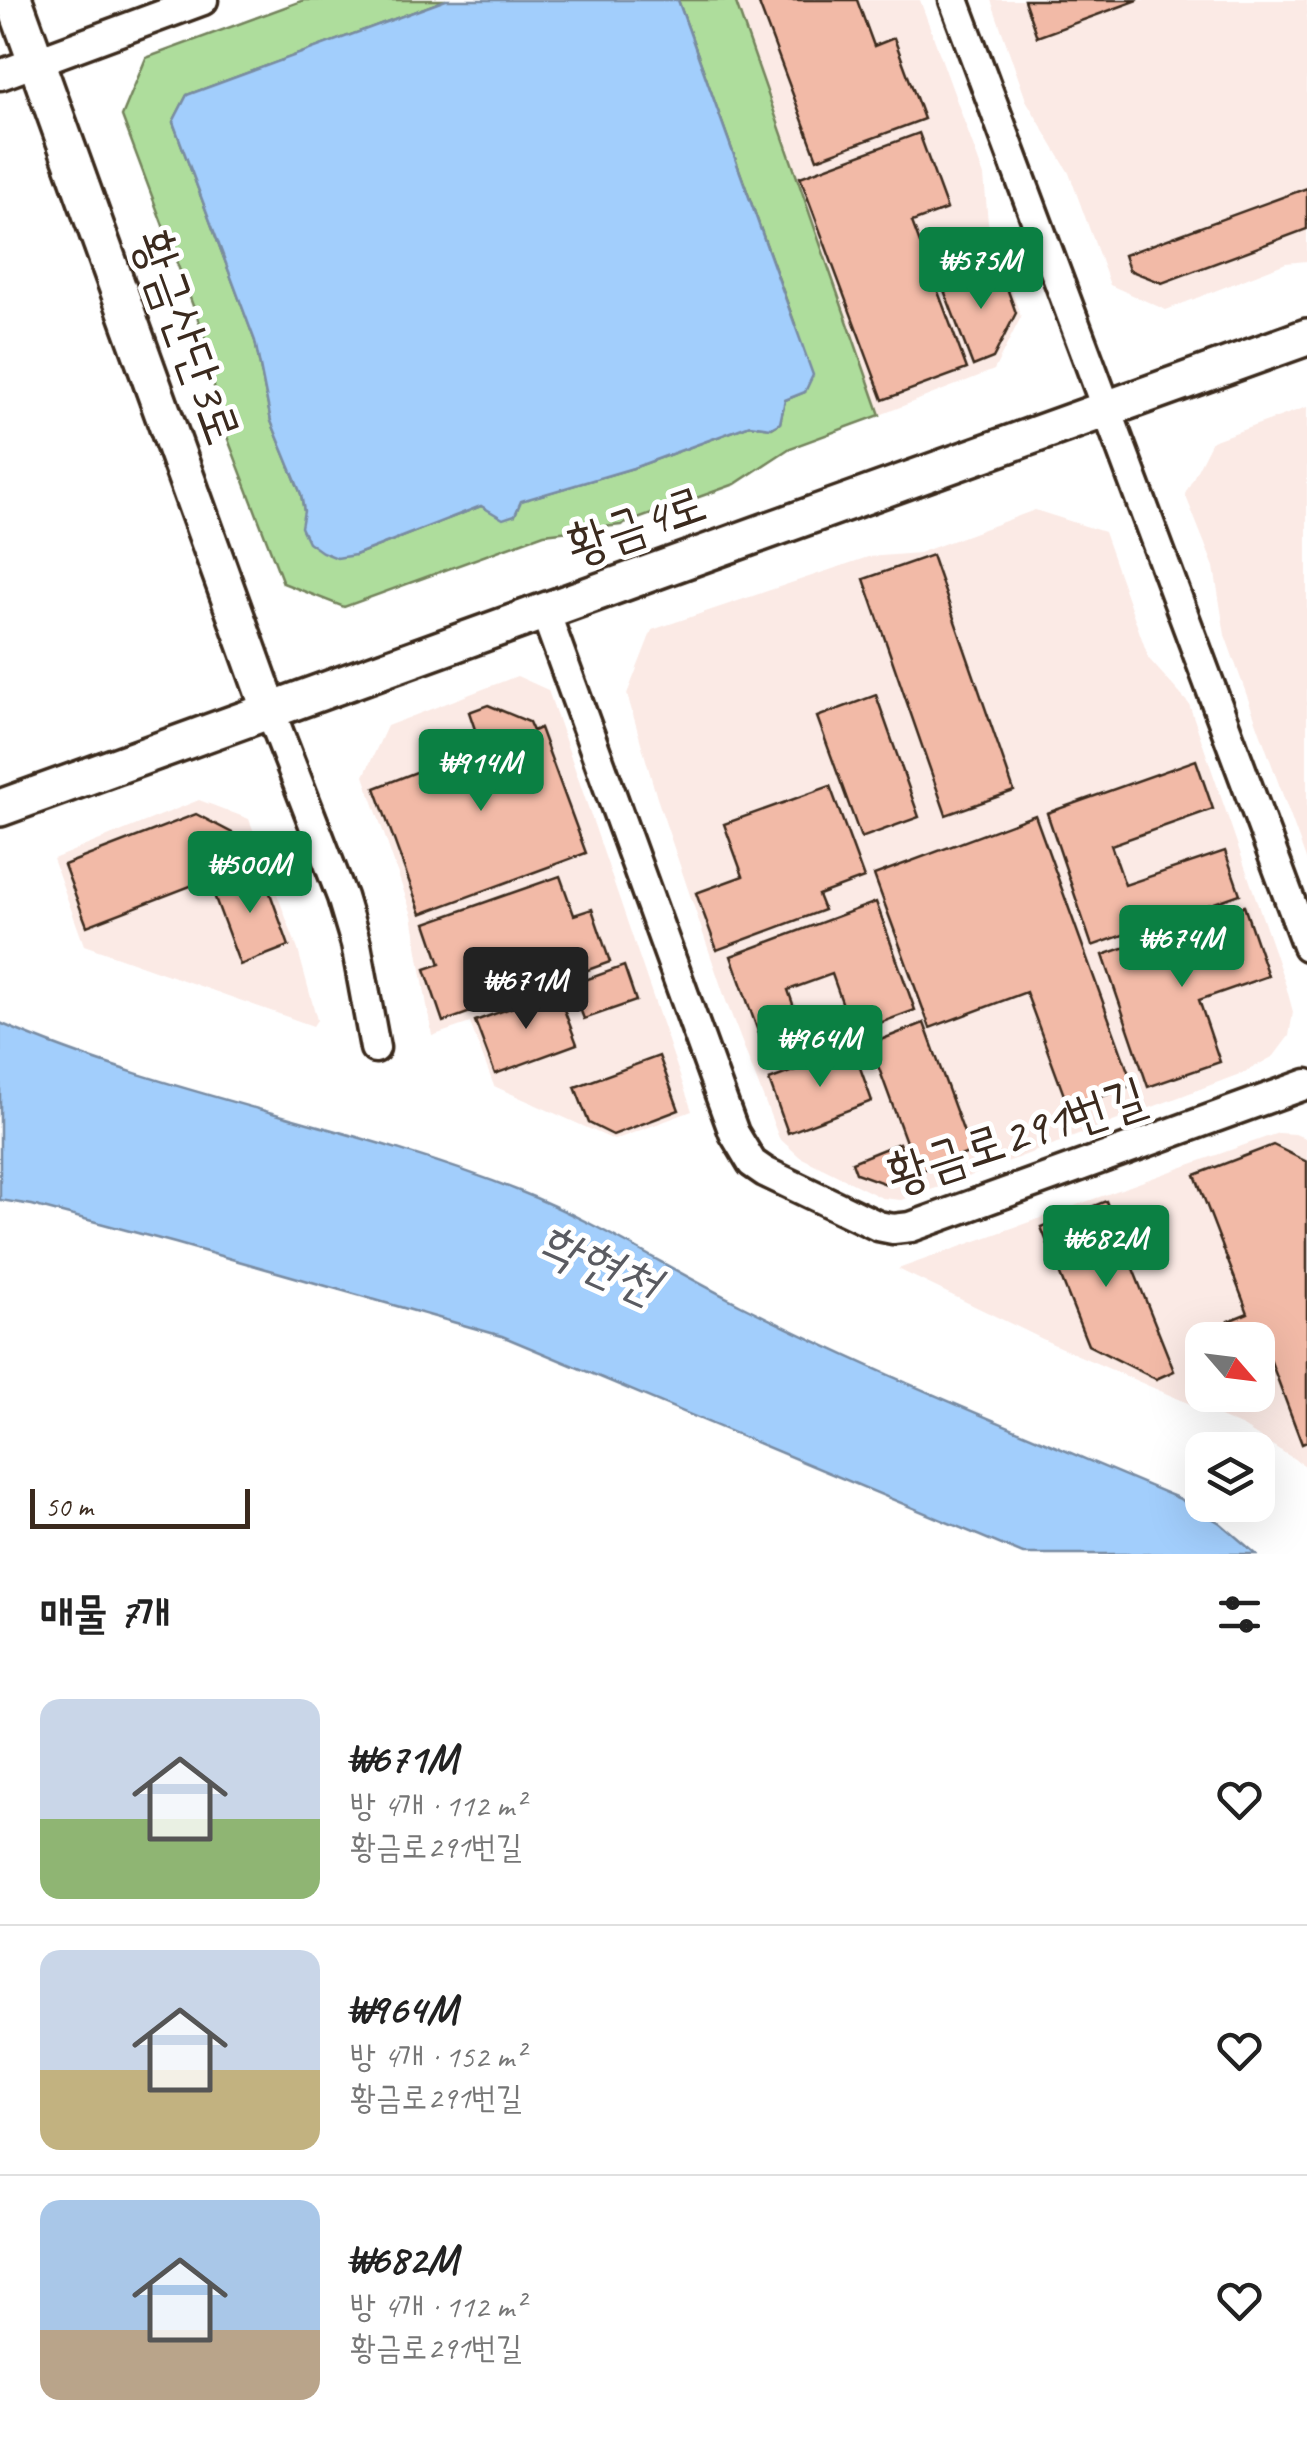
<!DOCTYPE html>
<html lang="ko">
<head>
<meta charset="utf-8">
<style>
	body { margin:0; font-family:Caveat,"Poor Story",sans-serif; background:#f6f6f6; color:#222; height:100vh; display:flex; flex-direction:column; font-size:38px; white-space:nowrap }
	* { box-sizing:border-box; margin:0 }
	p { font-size:32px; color:#767676 }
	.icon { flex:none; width:55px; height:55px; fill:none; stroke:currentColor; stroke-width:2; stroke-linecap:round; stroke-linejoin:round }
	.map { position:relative; height:1554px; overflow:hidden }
	.sheet { display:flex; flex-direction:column; background:#fff; flex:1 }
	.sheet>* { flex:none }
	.needle { width:65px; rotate:118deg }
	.fabs { position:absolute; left:1185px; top:1322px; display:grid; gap:20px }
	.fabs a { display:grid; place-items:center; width:90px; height:90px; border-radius:20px; background:#fff; box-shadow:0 10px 40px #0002; font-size:50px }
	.scale { position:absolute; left:30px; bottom:25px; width:220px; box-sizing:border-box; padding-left:10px; border:5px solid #3b2a1e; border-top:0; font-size:28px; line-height:35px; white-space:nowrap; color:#3b2a1e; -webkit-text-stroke:8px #fff; paint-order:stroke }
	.price { position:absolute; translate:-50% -85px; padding:0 22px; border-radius:10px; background:#0b8043; color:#fff; font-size:32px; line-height:65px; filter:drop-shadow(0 2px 5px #0008) }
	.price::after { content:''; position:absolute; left:50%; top:60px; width:30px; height:22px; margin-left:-15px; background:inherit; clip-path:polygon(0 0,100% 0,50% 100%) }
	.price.on { background:#222; color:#fff }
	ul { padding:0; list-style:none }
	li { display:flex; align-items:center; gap:30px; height:250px; padding:0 40px }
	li+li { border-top:2px solid #e0e0e0 }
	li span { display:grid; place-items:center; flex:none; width:280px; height:200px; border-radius:20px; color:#555 }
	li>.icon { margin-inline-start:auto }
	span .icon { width:120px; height:120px; fill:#fffc; stroke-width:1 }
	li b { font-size:42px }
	h2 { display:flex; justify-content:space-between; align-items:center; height:120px; padding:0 40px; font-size:42px }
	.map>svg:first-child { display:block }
	.built { fill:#fbeae5; fill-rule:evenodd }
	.green { fill:#aedd9c; stroke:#74845d; stroke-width:2.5 }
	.water { fill:#a2cefc; stroke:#798ca3; stroke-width:2.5 }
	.building { fill:#f2baa7; stroke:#3b2a1e; stroke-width:2.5 }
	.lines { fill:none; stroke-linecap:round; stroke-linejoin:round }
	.minor-casing { stroke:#3b2a1e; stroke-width:35 }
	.tertiary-casing { stroke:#3b2a1e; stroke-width:42 }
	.minor { stroke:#fff; stroke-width:28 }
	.tertiary { stroke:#fff; stroke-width:35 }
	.labels { text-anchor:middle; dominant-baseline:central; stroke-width:10; stroke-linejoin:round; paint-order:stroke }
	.street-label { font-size:50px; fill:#3b2a1e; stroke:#fff }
	.water-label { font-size:52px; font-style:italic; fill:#5a5b61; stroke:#fff }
</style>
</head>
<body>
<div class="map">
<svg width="1307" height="1554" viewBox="0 0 1307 1554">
	<rect width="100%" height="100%" fill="#fff"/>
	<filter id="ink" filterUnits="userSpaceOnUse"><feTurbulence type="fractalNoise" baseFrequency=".01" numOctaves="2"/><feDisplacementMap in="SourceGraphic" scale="20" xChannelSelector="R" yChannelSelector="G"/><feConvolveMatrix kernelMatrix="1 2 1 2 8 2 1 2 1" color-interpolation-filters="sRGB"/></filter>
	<g filter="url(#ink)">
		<g class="built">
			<path d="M735,0h185l64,176 4,47 33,94 -27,53 -114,45z"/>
			<path d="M991,0h316v261l-21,2 -120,47 -56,-25 -41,-112 -43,-73z"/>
			<path d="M1307,407v455l-82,-227 -11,-68 -29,-73 27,-53z"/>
			<path d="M1035,510l69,22 45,127 40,45 97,282 7,26 -4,24 -15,20 -29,16 -288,109 -56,19 -19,-2 -82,-41 -21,-19 -53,-137 -69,-203 -30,-104 25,-64 216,-73 51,-4z"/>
			<path d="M517,676l31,14 144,421 -78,29 -120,-54 -24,-63 -38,13 -20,-121 -48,-139 23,-50z"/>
			<path d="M199,800l50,19 49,131 19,70 -4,6 -229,-81 -31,-86z"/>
			<path d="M1278,1133l17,1 12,5v328l-64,-40 -186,-81 -159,-77zM1202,1340h56v55h-56z"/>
		</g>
		<path class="green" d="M304,0h142l-259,95 -14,27 82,219 16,80 30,73 3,17 51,44 126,-49 34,9 5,-14 113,-33 117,-43 22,3 8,-5 5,-23 20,-8 -10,-68 -117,-324h57l145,415 -90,33 -55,36 -114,41 -77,9 -200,73 -61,-24 -65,-170 -10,-67 -86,-230 24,-58z"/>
		<g class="water">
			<path d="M446,0h232l135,375 -8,17 -20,8 -5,23 -9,5 -21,-3 -117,43 -112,33 -6,14 -12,4 -22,-13 -126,49 -18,3 -15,-6 -14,-10 -7,-15 3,-16 -3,-17 -30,-73 -16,-80 -82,-219 14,-27z"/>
			<path d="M0,1023c167,73 350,101 519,168 78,31 148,77 222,114 142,72 291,131 437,193l42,25 36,31h-233l-521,-218 -327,-93 -143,-38 -32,-5z"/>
		</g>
		<g class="building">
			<path d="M769,0h88l17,46 20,-8 30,81 -107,40 -58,-155z"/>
			<path d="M1024,0h114l-101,37z"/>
			<path d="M919,133l28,76 -35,13 55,147 -84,31 -83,-223z"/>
			<path d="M1307,188v41l-145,54 -33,-13 -5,-15z"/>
			<path d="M988,267l4,11 10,-4 14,39 -23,45 -20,8 -31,-81z"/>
			<path d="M932,555l82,236 -68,24 -82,-236z"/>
			<path d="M876,695l43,122 -58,21 -44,-121z"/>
			<path d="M488,705l41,17 4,9 7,-3 46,125 -165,61 -46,-126 106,-41 -12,-35z"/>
			<path d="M1196,760l17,49 -102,36 14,40 100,-34 15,43 -148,52 -45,-133z"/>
			<path d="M830,786l34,92 -46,17 6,15 -107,40 -21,-57 47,-17 -19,-52z"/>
			<path d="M196,814l38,20 11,31 -158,61 -23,-61z"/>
			<path d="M1035,815l98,270 -64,24 -43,-117 -96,36 -56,-153z"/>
			<path d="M261,868l28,78 -49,19 -29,-78z"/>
			<path d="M560,876l14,39 18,-6 18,53 -167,60 -18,-53 15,-5 -14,-41z"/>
			<path d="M876,902l39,108 -62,23 -21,-59 -44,16 20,57 -39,15 -38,-106z"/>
			<path d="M1244,906l24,70 -69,24 21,62 -72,25 -45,-132z"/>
			<path d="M624,966l12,35 -52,18 -13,-34z"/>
			<path d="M557,991l20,53 -82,30 -20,-53z"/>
			<path d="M924,1023l47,129 -54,20 -47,-128z"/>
			<path d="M853,1048l19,53 -84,32 -19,-53z"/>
			<path d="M659,1056l20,54 -66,25 -24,-12 -14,-36z"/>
			<path d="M899,1143l12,31 -25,10 -30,-11 -4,-11z"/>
			<path d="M1273,1145l34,17v280l-5,2 -38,-101 -6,3v-6h-10l-5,-12 -11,5 -4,-12 20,-8 -53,-138z"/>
			<path d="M1106,1201l68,170 -18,8 -68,-34 -47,-118z"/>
		</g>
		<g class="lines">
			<g class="minor-casing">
				<g id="minor">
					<path d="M954,0l353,946"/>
					<path d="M0,75l203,-75"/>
					<path d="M544,609l190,524 18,30 13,9 113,54 15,3 18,-2 396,-143"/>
					<path d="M269,708l73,189 14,47 19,104"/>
				</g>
			</g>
			<g class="tertiary-casing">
				<g id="tertiary">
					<path d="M14,0l255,708"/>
					<path d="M0,808c434,-160 872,-313 1307,-471"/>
				</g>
			</g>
			<use href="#minor" class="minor"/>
			<use href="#tertiary" class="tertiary"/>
		</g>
	</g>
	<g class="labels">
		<g class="street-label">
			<text transform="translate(188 337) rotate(70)">황금산단3로</text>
			<text transform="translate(636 524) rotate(-19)">황금4로</text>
			<text transform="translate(1016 1135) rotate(-18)">황금로291번길</text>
		</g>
		<g class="water-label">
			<text transform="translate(599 1263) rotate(24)">학현천</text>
		</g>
	</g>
</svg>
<div class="fabs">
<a><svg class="needle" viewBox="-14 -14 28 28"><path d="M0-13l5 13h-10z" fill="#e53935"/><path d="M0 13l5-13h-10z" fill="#767676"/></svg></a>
<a><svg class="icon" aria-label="layers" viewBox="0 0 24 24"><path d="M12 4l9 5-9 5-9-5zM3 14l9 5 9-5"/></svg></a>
</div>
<div class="scale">50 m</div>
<b class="price" style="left:981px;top:312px">₩575M</b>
<b class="price" style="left:481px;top:814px">₩914M</b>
<b class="price" style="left:250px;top:916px">₩500M</b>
<b class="price" style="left:1182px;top:990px">₩674M</b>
<b class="price on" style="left:526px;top:1032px">₩671M</b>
<b class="price" style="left:820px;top:1090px">₩964M</b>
<b class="price" style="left:1106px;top:1290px">₩682M</b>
</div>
<section class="sheet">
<h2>매물 7개<svg class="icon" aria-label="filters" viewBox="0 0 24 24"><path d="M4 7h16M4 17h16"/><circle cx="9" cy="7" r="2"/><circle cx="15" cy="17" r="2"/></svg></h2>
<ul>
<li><span style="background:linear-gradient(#c9d6e8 60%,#8fb573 0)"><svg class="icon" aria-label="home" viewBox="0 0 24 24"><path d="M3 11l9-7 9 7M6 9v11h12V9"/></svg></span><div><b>₩671M</b><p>방 4개 · 112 m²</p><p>황금로291번길</p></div><svg class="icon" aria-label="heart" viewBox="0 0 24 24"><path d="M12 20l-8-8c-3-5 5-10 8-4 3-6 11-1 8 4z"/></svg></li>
<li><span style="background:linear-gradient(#c9d6e8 60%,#c2b280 0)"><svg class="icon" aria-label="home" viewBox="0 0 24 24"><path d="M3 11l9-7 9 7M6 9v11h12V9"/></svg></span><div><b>₩964M</b><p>방 4개 · 152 m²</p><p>황금로291번길</p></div><svg class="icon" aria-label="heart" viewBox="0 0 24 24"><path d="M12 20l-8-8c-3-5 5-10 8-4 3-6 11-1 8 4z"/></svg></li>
<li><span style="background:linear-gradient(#a9c7e8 65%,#b9a48a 0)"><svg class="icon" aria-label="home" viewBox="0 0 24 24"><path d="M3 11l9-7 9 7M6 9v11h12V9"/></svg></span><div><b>₩682M</b><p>방 4개 · 112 m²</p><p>황금로291번길</p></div><svg class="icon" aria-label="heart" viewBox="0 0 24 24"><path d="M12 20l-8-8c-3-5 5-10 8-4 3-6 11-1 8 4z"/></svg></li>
</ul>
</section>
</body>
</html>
